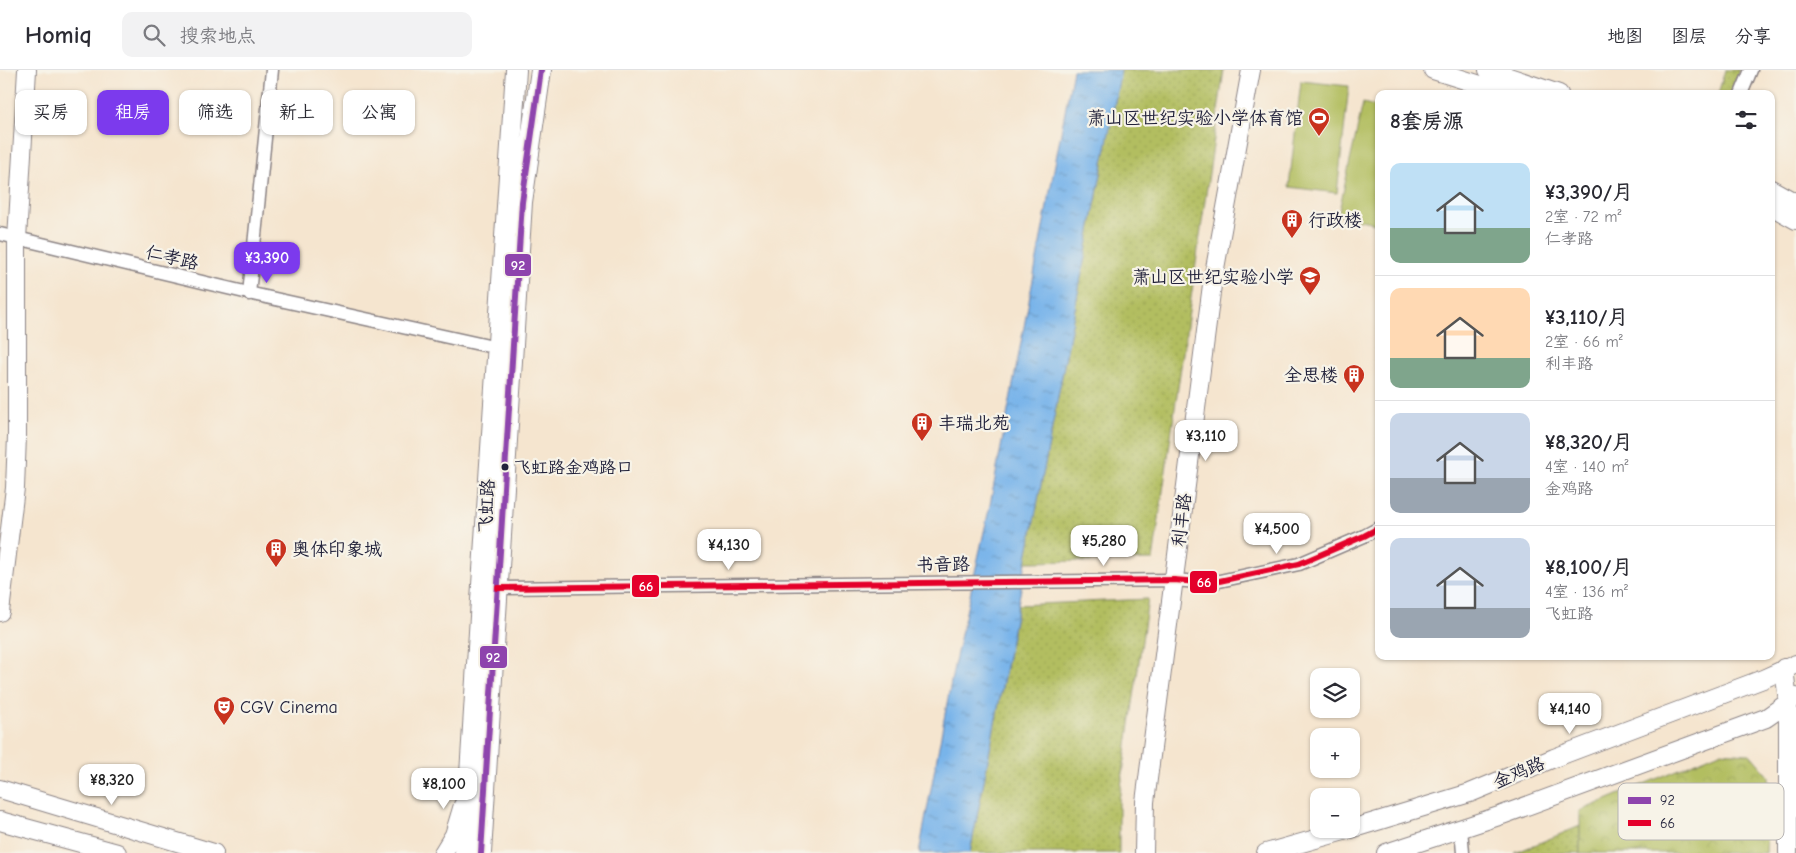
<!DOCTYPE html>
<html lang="zh">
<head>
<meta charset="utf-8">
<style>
	body { margin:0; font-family:"Comic Neue","LXGW WenKai TC",sans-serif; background:#f2f2f3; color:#2b2b33; height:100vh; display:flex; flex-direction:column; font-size:19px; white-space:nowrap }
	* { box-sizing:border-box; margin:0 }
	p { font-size:16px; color:#7c7c81 }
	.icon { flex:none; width:28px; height:28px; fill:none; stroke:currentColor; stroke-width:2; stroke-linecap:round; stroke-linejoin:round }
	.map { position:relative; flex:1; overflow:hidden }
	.sheet { position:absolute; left:1375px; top:20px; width:400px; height:570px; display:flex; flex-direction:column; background:#fff; border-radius:10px; box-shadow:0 1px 4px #0004 }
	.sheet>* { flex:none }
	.hud { position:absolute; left:15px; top:20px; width:475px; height:45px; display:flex; gap:10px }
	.buttons { position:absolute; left:1310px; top:598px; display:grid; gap:10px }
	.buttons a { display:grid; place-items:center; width:50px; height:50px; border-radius:10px; background:#fff; box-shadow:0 1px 4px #0004; font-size:25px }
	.price { position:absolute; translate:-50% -42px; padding:0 11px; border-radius:10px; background:#fff; color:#222; font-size:16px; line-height:32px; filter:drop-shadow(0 1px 2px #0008) }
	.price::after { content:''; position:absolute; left:50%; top:30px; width:15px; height:11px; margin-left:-8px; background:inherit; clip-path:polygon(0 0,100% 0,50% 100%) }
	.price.active { background:#7c3aed; color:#fff }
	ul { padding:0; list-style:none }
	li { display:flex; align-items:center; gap:15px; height:125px; padding:0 15px }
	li+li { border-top:1px solid #e1e1e2 }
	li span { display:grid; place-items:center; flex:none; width:140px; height:100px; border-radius:10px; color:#555 }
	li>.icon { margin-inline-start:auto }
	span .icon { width:60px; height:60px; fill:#fffc; stroke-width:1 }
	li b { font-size:21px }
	h2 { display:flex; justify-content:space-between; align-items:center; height:60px; padding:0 15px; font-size:21px }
	.pill { padding:0 18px; border-radius:10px; background:#fff; box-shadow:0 1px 4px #0004; font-size:18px; line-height:45px }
	.pill.active { background:#7c3aed; color:#fff }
	header { display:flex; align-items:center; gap:30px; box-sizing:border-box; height:70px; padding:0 25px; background:#fff; border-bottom:1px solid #e1e1e2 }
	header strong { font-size:24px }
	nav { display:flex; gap:28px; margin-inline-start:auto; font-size:18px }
	.search { width:350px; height:45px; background:#f2f2f3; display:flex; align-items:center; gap:12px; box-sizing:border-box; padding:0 18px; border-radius:10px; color:#7c7c81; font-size:19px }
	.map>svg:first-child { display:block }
	.grass { fill:url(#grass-dots); stroke:#6a704e }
	.park { fill:url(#park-crowns); stroke:#6a704e }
	.pitch { fill:#b2be60; stroke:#6a704e }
	.water { fill:url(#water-ripples); stroke:#4d6b92 }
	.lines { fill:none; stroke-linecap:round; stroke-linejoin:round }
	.street-casing { stroke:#8c8485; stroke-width:15 }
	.secondary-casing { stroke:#8c8485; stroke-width:20 }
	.primary-casing { stroke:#8c8485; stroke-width:22 }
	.street { stroke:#fff; stroke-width:12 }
	.secondary { stroke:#fff; stroke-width:18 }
	.primary { stroke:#fff; stroke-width:20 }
	.bus-1-casing { stroke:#f7f3e8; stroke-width:10 }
	.bus-2-casing { stroke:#f7f3e8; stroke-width:10 }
	.bus-1 { stroke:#8e44ad; stroke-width:6 }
	.bus-2 { stroke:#e4002b; stroke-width:6 }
	.bus-dot { fill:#22223b; stroke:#f7f3e8; stroke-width:2 }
	.labels { text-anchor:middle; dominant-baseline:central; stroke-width:4.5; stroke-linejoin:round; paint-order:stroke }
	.bus-label { font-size:17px; fill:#22223b; stroke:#f7f3e8; text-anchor:start }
	.poi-label { font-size:18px; fill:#22223b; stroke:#f7f3e8; text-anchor:start }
	.street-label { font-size:18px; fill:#22223b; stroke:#f7f3e8 }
	.key { fill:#f7f3e8; stroke:#b7b4b4; stroke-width:1 }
	.key-label { font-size:14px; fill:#22223b }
	.line-badge { stroke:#f7f3e8; stroke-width:2 }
	.badge-label { font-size:14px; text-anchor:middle; font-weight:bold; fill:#fff }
</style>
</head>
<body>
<header>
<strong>Homiq</strong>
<div class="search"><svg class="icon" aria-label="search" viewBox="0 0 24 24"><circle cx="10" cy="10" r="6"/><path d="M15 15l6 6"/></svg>搜索地点</div>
<nav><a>地图</a><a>图层</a><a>分享</a></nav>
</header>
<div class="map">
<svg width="1796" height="783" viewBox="0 0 1796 783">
	<defs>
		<pattern id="grass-dots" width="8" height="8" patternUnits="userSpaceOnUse" patternTransform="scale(1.25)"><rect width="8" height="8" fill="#b2be60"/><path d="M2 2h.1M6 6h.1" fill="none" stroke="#99a354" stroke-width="1.8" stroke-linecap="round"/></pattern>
		<pattern id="park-crowns" width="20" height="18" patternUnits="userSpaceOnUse" patternTransform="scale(1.25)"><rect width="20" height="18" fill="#b2be60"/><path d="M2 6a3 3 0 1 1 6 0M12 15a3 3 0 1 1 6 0" fill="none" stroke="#99a354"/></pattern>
		<pattern id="water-ripples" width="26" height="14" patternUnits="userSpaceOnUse" patternTransform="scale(1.25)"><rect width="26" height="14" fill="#78b4ea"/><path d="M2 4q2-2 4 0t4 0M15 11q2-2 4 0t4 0" fill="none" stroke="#6292bf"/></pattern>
	</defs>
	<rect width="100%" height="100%" fill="#f7f3e8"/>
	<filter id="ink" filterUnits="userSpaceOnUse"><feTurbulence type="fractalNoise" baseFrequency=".02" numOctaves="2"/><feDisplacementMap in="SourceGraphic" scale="10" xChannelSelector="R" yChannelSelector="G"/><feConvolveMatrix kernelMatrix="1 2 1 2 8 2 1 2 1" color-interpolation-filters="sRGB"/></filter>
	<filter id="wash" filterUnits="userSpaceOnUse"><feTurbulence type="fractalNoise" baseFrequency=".0096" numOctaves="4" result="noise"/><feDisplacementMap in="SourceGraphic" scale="20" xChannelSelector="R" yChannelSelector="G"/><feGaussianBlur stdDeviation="1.12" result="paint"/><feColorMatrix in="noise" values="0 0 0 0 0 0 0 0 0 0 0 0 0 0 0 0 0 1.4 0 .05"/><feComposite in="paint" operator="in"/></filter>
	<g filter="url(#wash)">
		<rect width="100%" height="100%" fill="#f5e5cf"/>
		<g class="grass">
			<path d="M1121,0h103l-71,490 -127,2z"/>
			<path d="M1725,0h14l-9,24h-12z"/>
			<path d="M1148,529l-29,202v52h-149l48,-248z"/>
			<path d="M1580,756v27h-65z"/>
		</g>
		<path class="park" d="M1720,682l30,2 19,22 -3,77h-186v-42z"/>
		<g class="pitch">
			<path d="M1301,11l48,5 -12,107 -48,-6z"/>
			<path d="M1363,33l16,4v117l-41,-9z"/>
		</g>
		<path class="water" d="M1073,0h48l-151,783h-51l35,-187 36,-161z"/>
	</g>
	<g filter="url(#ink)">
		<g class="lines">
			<g class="street-casing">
				<g id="street">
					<path d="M1741,24l10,-24"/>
					<path d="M0,164l257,61 245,54"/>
					<path d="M249,224l23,-224"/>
					<path d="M498,518l676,-8 36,3 89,-19 65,-28 15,-8"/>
					<path d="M1461,758l2,25"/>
				</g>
			</g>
			<g class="secondary-casing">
				<g id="secondary">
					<path d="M1433,0l76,24"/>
					<path d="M1488,0l71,24"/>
					<path d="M1771,119l25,14"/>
					<path d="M1771,136l25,14"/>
					<path d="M0,542l15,-124 2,-52v-197l10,-169"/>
					<path d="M1784,598l4,34v151"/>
					<path d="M0,719l214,64"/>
					<path d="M0,751l117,32"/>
					<path d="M1351,759l119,-36 84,-35 209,-79 33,-15"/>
					<path d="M443,783l11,-18 9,-30"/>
					<path d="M1144,783l1,-51 67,-517 39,-215"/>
					<path d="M1266,783l85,-24"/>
					<path d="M1386,783l116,-38 264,-97 30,-21"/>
				</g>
			</g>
			<g class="primary-casing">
				<g id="primary">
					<path d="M465,783c17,-261 32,-522 51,-783"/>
					<path d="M481,783l41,-651 19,-132"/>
				</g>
			</g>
			<use href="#street" class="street"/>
			<use href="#secondary" class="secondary"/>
			<use href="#primary" class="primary"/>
			<g class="bus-1-casing">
				<path id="bus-1" d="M481,783l41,-651 19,-132"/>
			</g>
			<g class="bus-2-casing">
				<path id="bus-2" d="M498,518l676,-8 36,3 89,-19 65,-28 15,-8"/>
			</g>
			<use href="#bus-1" class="bus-1"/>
			<use href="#bus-2" class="bus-2"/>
		</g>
	</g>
	<defs>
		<g id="stadium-pin" transform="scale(1.125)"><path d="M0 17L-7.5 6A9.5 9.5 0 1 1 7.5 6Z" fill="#c8321e" stroke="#f7f3e8"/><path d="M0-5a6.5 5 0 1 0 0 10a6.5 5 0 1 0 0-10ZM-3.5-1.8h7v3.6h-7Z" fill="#fff"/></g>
		<g id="building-pin" transform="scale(1.125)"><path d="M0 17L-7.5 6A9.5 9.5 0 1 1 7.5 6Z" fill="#c8321e" stroke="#f7f3e8"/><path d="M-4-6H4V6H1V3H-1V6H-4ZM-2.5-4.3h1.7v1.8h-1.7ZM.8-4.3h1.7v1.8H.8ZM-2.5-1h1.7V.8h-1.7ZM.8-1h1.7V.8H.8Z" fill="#fff"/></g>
		<g id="school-pin" transform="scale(1.125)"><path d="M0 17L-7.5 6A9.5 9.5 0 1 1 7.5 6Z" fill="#c8321e" stroke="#f7f3e8"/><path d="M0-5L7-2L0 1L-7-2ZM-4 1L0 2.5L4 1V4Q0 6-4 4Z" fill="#fff"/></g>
		<g id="theatre-pin" transform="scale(1.125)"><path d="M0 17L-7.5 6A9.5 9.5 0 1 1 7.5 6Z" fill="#c8321e" stroke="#f7f3e8"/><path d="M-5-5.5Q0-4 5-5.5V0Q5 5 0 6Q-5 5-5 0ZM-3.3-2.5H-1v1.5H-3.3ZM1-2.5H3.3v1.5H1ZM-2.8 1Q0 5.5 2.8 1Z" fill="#fff"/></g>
	</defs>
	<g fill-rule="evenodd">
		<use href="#stadium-pin" x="1319" y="48"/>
		<use href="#building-pin" x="1292" y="150"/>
		<use href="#school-pin" x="1310" y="207"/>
		<use href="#building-pin" x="1354" y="305"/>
		<use href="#building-pin" x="922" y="353"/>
		<use href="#building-pin" x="276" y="479"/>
		<use href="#theatre-pin" x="224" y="637"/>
	</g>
	<circle class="bus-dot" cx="505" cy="397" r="4.5"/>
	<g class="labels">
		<g class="bus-label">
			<text x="514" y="397">飞虹路金鸡路口</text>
		</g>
		<g class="poi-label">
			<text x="1303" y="48" text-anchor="end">萧山区世纪实验小学体育馆</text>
			<text x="1308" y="150">行政楼</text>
			<text x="1294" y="207" text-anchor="end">萧山区世纪实验小学</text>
			<text x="1338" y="305" text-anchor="end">全思楼</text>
			<text x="938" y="353">丰瑞北苑</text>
			<text x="292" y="479">奥体印象城</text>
			<text x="240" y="637">CGV Cinema</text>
		</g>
		<g class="street-label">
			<text transform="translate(172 188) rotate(13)">仁孝路</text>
			<text transform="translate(487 436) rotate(-87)">飞虹路</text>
			<text transform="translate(1182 450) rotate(-83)">利丰路</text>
			<text transform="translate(943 495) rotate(-1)">书音路</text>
			<text transform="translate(1519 703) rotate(-23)">金鸡路</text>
		</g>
	</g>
	<rect x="1618" y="713" width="166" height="57" rx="8" class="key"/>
	<rect x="1628" y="727" width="23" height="7" fill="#8e44ad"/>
	<rect x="1628" y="750" width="23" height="6" fill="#e4002b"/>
	<g class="key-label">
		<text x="1660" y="735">92</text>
		<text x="1660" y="758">66</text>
	</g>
	<g class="line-badge">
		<rect x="504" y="183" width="28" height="24" rx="5" fill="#8e44ad"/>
		<rect x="1189" y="500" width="29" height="24" rx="5" fill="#e4002b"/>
		<rect x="631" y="504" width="29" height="24" rx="5" fill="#e4002b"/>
		<rect x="479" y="575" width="29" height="24" rx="5" fill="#8e44ad"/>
	</g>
	<g class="badge-label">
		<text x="518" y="200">92</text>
		<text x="1204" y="517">66</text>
		<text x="646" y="521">66</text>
		<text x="493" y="592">92</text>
	</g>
</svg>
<div class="buttons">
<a><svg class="icon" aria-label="layers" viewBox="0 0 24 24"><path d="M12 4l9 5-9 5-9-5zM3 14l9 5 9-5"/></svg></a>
<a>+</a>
<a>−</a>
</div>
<b class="price active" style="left:267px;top:214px">¥3,390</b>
<b class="price" style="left:1206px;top:392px">¥3,110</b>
<b class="price" style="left:1277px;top:485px">¥4,500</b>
<b class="price" style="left:1104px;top:497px">¥5,280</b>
<b class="price" style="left:729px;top:501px">¥4,130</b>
<b class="price" style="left:1570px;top:665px">¥4,140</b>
<b class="price" style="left:112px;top:736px">¥8,320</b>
<b class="price" style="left:444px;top:740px">¥8,100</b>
<div class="hud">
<a class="pill">买房</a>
<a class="pill active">租房</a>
<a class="pill">筛选</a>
<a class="pill">新上</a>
<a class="pill">公寓</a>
</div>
<section class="sheet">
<h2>8套房源<svg class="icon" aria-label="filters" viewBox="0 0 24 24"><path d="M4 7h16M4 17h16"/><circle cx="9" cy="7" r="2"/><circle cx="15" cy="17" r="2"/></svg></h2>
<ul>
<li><span style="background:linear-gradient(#bfe0f5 65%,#7fa58c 0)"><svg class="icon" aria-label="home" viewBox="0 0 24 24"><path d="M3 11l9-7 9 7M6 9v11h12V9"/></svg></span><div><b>¥3,390/月</b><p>2室 · 72 m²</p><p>仁孝路</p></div></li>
<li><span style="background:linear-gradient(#ffd9b3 70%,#7fa58c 0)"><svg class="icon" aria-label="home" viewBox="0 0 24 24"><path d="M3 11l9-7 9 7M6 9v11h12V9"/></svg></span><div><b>¥3,110/月</b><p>2室 · 66 m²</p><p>利丰路</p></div></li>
<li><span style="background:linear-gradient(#c9d6e8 65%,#9aa5b1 0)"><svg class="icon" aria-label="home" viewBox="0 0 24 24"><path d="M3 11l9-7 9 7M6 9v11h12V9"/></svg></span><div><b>¥8,320/月</b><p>4室 · 140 m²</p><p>金鸡路</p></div></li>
<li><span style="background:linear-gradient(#c9d6e8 70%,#9aa5b1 0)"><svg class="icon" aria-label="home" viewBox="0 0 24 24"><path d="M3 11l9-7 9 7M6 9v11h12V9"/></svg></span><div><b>¥8,100/月</b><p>4室 · 136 m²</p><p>飞虹路</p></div></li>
</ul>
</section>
</div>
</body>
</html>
